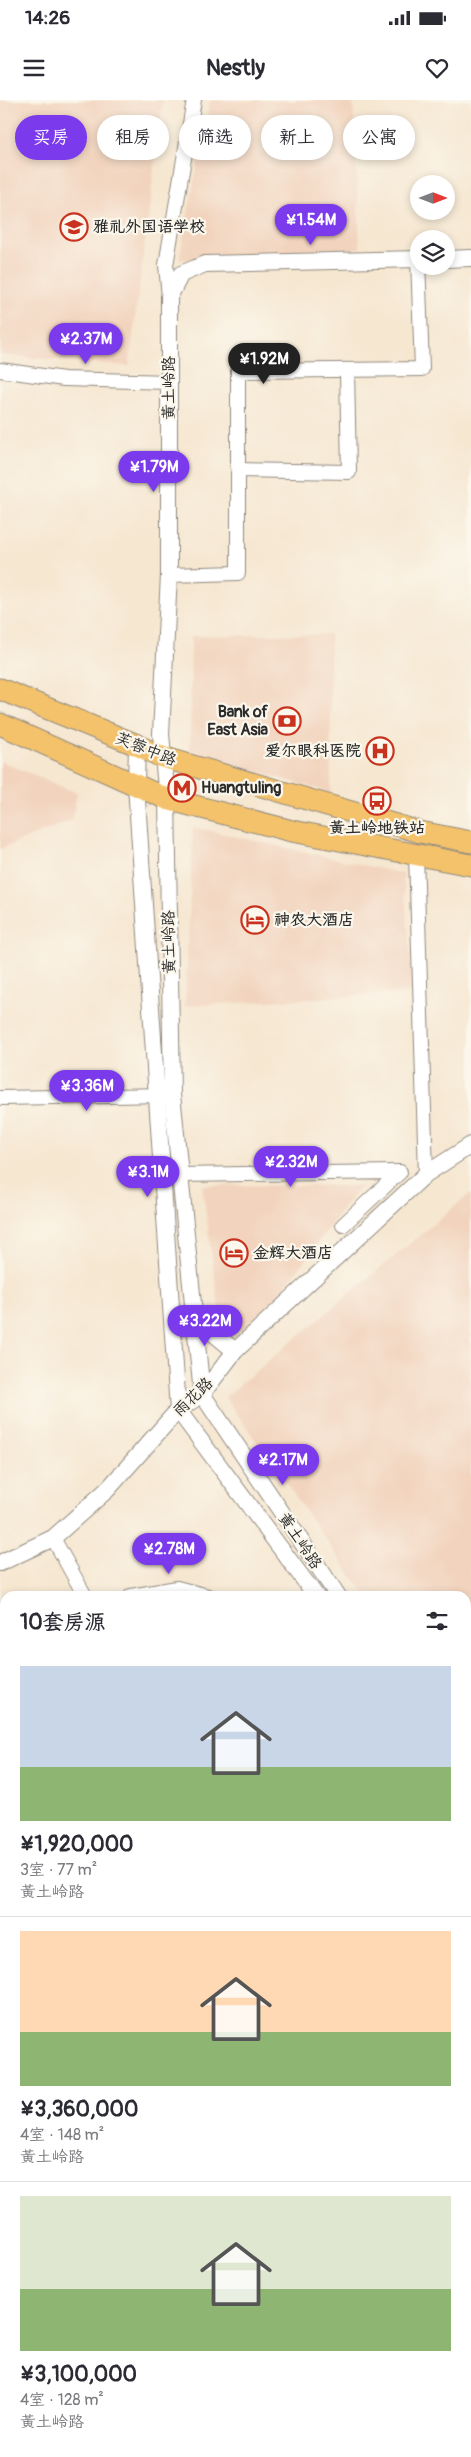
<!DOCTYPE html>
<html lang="zh">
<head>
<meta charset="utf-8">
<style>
	body { margin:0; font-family:Pangolin,"LXGW WenKai TC",sans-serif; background:#f2f2f3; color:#2b2b33; height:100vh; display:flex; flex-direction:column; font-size:19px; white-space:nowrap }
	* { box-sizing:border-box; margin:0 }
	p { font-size:16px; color:#7c7c81 }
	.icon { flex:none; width:28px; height:28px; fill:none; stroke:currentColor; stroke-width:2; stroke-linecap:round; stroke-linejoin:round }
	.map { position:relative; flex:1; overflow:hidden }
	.drawer { position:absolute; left:0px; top:1491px; width:471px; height:866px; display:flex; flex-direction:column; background:#fff; border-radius:15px 15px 0 0; box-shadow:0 2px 8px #0003 }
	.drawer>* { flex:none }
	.top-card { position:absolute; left:15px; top:15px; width:441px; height:45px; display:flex; gap:10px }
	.needle { width:32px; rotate:90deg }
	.buttons { position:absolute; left:410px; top:75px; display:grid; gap:10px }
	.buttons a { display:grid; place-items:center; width:45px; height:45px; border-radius:50%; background:#fff; box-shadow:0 2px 8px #0003; font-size:25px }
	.price { position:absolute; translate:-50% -42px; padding:0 11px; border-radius:18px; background:#7c3aed; color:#fff; font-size:16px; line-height:32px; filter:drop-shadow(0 1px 2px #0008) }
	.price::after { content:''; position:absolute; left:50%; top:30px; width:15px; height:11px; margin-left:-8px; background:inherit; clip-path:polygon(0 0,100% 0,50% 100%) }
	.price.on { background:#222; color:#fff }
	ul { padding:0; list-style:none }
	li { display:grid; align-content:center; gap:10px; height:265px; padding:0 20px }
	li+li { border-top:1px solid #e1e1e2 }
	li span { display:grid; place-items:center; height:155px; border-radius:0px; color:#555 }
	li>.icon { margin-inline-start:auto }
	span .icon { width:90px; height:90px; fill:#fffc; stroke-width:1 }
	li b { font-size:21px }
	h2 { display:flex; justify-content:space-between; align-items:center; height:60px; padding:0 20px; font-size:21px }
	.chip { padding:0 18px; border-radius:22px; background:#fff; box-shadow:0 2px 8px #0003; font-size:18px; line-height:45px }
	.chip.on { background:#7c3aed; color:#fff }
	.status { display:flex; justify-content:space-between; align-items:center; height:35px; padding:0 25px; background:#fff; direction:ltr }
	.status svg { height:14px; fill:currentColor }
	header { display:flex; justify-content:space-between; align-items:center; height:65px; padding:0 20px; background:#fff; font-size:22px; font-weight:700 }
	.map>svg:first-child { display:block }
	.built { fill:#f2d4be }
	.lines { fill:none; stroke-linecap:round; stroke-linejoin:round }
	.minor-casing { stroke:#90897e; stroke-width:16 }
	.tertiary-casing { stroke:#90897e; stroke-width:18 }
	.primary-casing { stroke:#90897e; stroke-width:23 }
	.minor { stroke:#fff; stroke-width:14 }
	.tertiary { stroke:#fff; stroke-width:16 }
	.primary { stroke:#f4c26a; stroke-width:21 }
	.labels { text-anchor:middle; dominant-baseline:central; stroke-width:4.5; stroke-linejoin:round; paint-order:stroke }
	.poi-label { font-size:16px; font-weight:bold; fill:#2b2b2b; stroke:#fbf7ec; text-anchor:start }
	.street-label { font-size:16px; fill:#2b2b2b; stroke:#fbf7ec }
</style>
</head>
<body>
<div class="status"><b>14:26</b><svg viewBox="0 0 49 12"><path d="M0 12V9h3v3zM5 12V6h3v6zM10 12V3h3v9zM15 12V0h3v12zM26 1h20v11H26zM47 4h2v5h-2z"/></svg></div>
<header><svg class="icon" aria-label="menu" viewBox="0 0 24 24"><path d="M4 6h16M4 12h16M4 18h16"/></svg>Nestly<svg class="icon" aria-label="heart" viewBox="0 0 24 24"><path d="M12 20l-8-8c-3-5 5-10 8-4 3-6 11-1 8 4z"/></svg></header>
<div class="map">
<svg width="471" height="2357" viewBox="0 0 471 2357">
	<rect width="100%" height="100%" fill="#fbf7ec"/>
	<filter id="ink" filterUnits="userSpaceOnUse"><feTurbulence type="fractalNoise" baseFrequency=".02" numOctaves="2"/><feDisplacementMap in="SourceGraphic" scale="10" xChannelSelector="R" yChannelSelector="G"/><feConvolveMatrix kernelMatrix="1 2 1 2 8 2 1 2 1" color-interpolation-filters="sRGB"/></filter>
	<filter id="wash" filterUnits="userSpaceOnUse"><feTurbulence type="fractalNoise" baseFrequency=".0096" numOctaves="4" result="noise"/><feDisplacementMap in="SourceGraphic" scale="20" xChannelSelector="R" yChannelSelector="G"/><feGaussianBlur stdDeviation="1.12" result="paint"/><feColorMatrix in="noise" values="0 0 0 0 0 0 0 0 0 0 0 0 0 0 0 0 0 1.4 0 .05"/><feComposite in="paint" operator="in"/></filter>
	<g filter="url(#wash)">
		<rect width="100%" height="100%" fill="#f6e7d1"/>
		<g class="built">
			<path d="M0,0h163l-34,266 -129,-11z"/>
			<path d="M210,0h143l7,148 -181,12z"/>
			<path d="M330,534l1,159 -141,-41 1,-116z"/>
			<path d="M0,661l77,32 -5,27 -72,29z"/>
			<path d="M193,727l210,47 11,118 -229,14z"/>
			<path d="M202,1085l158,1 -110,148 -29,-12z"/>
			<path d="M471,1093v551l-5,-7v-141h-100l-141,-199z"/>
		</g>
	</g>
	<g filter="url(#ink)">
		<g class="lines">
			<g class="minor-casing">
				<g id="minor">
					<path d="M169,197l-3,-32 28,-165"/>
					<path d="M0,270l64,9 105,3"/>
					<path d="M238,370l111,2 -2,-102"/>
					<path d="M169,475l69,-2v-202l184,-2 -4,-110"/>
					<path d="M416,754l10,320"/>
					<path d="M0,998l167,-3"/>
					<path d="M179,1075l221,-3 -57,53"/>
					<path d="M53,1438l32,58"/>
					<path d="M131,1496l46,-8 31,8"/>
					<path d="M0,1908l5,7"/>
				</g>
			</g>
			<g class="tertiary-casing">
				<g id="tertiary">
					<path d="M446,159l25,-1"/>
					<path d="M137,645l-1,40 42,625 138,186"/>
					<path d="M195,1218l40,33"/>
					<path d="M0,1463l53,-25 55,-49 70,-79 24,-16 33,-43 191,-177 45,-29"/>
					<path d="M338,1496l-136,-202 -30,-300 -5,-295 -6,-65 8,-159v-278l12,-23 24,-10 214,-5"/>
					<path d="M466,1682l5,6"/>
					<path d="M466,1708l5,7"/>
					<path d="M0,2198l5,-1"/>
					<path d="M466,2202h5"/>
					<path d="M0,2299h5"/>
					<path d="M466,2300h5"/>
				</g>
			</g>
			<g class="primary-casing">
				<g id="primary">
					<path d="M0,589l137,56 25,12 258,75 51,10"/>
					<path d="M0,624l167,75 125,32 179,34"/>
					<path d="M0,2219h5"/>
					<path d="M466,2223h5"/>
					<path d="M0,2256h5"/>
					<path d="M466,2261h5"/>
				</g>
			</g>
			<use href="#minor" class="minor"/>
			<use href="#tertiary" class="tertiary"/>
			<use href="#primary" class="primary"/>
		</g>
	</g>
	<defs>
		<g id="school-ring" transform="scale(1.4375)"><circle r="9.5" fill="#fbf7ec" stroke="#c8321e" stroke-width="1.5"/><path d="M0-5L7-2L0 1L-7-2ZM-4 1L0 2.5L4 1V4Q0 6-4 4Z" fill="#c8321e"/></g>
		<g id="bank-ring" transform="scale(1.4375)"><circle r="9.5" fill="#fbf7ec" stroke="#c8321e" stroke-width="1.5"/><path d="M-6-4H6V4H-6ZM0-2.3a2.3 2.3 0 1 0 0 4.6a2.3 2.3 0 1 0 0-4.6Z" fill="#c8321e"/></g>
		<g id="hospital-ring" transform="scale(1.4375)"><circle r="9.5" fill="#fbf7ec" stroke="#c8321e" stroke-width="1.5"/><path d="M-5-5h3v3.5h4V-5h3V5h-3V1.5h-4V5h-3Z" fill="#c8321e"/></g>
		<g id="metro-ring" transform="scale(1.4375)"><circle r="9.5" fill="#fbf7ec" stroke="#c8321e" stroke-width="1.5"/><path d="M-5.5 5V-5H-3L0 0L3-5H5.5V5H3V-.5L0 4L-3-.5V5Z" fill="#c8321e"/></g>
		<g id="bus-ring" transform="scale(1.4375)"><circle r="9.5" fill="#fbf7ec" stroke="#c8321e" stroke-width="1.5"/><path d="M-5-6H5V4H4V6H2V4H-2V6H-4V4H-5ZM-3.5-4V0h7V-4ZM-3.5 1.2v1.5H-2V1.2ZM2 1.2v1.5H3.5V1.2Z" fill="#c8321e"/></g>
		<g id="hotel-ring" transform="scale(1.4375)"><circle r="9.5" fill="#fbf7ec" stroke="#c8321e" stroke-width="1.5"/><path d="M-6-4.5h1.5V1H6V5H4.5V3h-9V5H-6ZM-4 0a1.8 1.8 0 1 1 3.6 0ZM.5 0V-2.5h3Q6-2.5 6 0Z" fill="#c8321e"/></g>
	</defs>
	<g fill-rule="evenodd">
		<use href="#school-ring" x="74" y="127"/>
		<use href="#bank-ring" x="287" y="621"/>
		<use href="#hospital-ring" x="380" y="651"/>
		<use href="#metro-ring" x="182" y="688"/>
		<use href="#bus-ring" x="377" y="701"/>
		<use href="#hotel-ring" x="255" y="820"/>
		<use href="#hotel-ring" x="234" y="1153"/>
	</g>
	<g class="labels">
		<g class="poi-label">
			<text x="93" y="127">雅礼外国语学校</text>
			<text x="268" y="612" text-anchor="end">Bank of<tspan x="268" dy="18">East Asia</tspan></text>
			<text x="361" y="651" text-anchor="end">爱尔眼科医院</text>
			<text x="201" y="688">Huangtuling</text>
			<text x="377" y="728" text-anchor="middle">黄土岭地铁站</text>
			<text x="274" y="820">神农大酒店</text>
			<text x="253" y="1153">金辉大酒店</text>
		</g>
		<g class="street-label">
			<text transform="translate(169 288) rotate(-90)">黄土岭路</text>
			<text transform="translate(146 649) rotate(22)">芙蓉中路</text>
			<text transform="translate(169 842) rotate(-91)">黄土岭路</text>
			<text transform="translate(193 1297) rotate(-44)">雨花路</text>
			<text transform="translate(300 1441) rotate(56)">黄土岭路</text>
		</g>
	</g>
</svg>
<div class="buttons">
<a><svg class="needle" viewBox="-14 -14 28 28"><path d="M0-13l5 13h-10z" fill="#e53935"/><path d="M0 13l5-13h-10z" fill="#7c7c81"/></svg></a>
<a><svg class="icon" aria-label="layers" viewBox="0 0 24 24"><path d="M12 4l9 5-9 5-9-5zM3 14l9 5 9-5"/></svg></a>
</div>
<b class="price" style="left:311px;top:146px">¥1.54M</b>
<b class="price" style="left:86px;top:265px">¥2.37M</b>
<b class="price on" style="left:264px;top:285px">¥1.92M</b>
<b class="price" style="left:154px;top:393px">¥1.79M</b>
<b class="price" style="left:87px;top:1012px">¥3.36M</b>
<b class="price" style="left:291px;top:1088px">¥2.32M</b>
<b class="price" style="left:148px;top:1098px">¥3.1M</b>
<b class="price" style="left:205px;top:1247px">¥3.22M</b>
<b class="price" style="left:283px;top:1386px">¥2.17M</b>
<b class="price" style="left:169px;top:1475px">¥2.78M</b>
<div class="top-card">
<a class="chip on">买房</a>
<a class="chip">租房</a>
<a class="chip">筛选</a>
<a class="chip">新上</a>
<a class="chip">公寓</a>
</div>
<section class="drawer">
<h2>10套房源<svg class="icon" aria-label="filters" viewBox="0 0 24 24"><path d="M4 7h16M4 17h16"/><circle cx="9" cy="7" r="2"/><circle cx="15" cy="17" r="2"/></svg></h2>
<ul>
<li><span style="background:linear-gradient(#c9d6e8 65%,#8fb573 0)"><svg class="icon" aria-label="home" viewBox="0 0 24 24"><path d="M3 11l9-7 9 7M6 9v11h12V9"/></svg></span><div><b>¥1,920,000</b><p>3室 · 77 m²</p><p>黄土岭路</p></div></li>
<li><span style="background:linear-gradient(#ffd9b3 65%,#8fb573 0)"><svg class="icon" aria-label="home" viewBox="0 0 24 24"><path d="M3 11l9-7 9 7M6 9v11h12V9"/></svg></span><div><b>¥3,360,000</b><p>4室 · 148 m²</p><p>黄土岭路</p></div></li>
<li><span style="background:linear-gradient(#dfe7d0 60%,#8fb573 0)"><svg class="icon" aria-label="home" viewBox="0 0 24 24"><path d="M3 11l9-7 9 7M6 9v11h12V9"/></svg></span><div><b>¥3,100,000</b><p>4室 · 128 m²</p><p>黄土岭路</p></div></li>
</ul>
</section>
</div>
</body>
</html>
